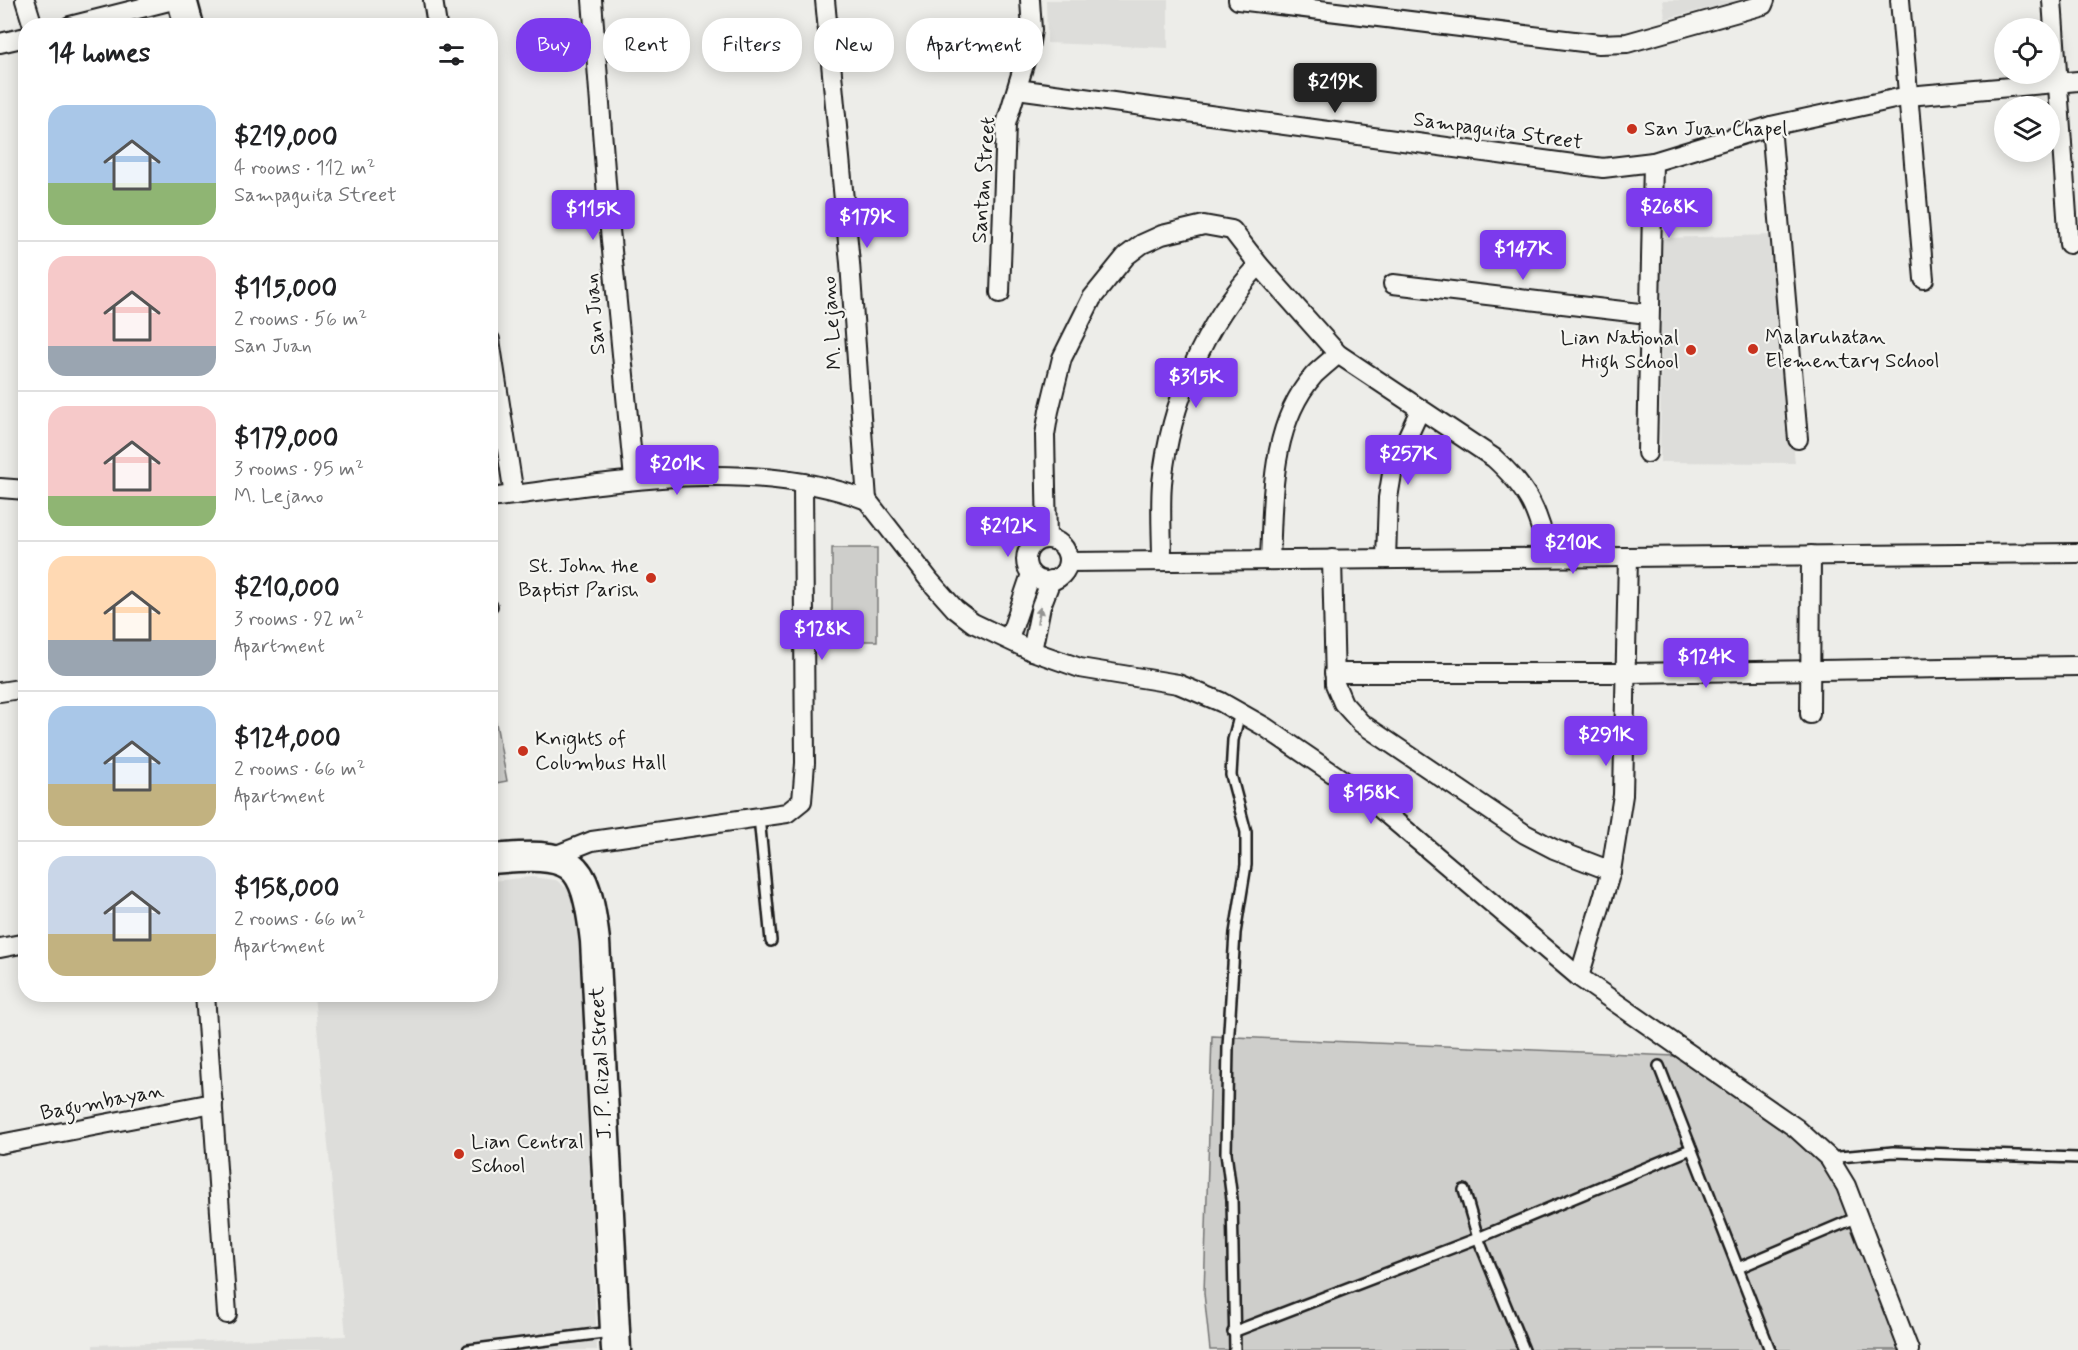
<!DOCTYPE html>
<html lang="en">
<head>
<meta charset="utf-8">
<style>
	body { margin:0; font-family:Mynerve,sans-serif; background:#f6f6f6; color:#202124; height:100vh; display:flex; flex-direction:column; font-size:22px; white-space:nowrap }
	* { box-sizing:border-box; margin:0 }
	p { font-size:20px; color:#757577 }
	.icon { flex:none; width:33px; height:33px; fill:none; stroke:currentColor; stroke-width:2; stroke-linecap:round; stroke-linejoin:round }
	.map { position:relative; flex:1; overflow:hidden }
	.sheet { position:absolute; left:18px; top:18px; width:480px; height:984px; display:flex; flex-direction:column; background:#fff; border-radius:24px; box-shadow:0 3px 15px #0003 }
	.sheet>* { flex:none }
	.hud { position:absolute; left:516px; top:18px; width:570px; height:54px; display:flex; gap:12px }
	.fabs { position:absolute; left:1994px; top:18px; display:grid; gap:12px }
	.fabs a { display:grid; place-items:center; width:66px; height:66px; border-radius:50%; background:#fff; box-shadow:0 3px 15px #0003; font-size:30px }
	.price { position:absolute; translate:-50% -51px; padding:0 14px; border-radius:6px; background:#7c3aed; color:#fff; font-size:20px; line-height:39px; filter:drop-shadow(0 2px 3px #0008) }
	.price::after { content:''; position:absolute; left:50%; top:36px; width:18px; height:14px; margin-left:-9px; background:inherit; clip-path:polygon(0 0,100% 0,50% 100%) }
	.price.on { background:#222; color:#fff }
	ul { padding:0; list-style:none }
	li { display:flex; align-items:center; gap:18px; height:150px; padding:0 30px }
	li+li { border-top:2px solid #e0e0e0 }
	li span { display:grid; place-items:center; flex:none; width:168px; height:120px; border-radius:18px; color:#555 }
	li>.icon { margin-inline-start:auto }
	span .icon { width:72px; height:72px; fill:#fffc; stroke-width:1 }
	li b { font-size:26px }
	h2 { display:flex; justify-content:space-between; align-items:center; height:72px; padding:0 30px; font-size:26px }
	.chip { padding:0 21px; border-radius:24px; background:#fff; box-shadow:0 3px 15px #0003; font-size:21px; line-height:54px }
	.chip.on { background:#7c3aed; color:#fff }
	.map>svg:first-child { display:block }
	.built { fill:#ddddda }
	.green { fill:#cececb; stroke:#757574; stroke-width:1.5 }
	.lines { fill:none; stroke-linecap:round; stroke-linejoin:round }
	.service-casing { stroke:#1c1c1c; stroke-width:14 }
	.minor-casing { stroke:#1c1c1c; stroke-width:22 }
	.primary-casing { stroke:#1c1c1c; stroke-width:33 }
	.service { stroke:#f6f6f2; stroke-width:9 }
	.minor { stroke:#f6f6f2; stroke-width:18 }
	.primary { stroke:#f6f6f2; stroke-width:28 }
	.oneway { fill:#949492 }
	.poi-dot { fill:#c8321e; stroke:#f6f6f2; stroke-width:2 }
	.labels { text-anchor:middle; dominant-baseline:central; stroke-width:4.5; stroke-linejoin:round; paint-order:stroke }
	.poi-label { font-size:21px; fill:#1c1c1c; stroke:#f6f6f2; text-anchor:start }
	.street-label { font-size:21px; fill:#1c1c1c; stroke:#f6f6f2 }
</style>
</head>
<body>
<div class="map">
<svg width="2078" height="1350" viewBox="0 0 2078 1350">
	<rect width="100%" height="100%" fill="#edede9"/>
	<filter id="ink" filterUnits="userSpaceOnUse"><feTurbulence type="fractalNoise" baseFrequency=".0167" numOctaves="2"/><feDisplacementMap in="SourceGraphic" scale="12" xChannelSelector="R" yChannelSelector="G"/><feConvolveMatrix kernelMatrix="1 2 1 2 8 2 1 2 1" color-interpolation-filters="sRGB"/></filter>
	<g filter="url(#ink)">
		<g class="built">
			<path d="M1046,0h122v48l-121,-5z"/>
			<path d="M1663,0h78l-76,19z"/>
			<path d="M1774,235l21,228 -135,-1 2,-224z"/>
			<path d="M531,877l25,3 13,10 11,25 17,435h-504v-5l253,-9 -32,-341 176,-1 1,-113z"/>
		</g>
		<g class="green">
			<rect x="832" y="548" width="45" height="93"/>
			<path d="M491,697l16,84 -16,3h-1z"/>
			<path d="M1212,1036l463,20 111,75 32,28 13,16 71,175h-692l-6,-57z"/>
		</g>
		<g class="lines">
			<g class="service-casing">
				<g id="service">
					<path d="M490,606h2"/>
					<path d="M759,817l12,124"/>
					<path d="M1659,1066l111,284"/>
					<path d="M1829,1158l64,-6 185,6"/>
					<path d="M1464,1190l14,48 46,112"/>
					<path d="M1738,1268l120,-51"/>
					<path d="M1233,1332l245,-94 213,-89"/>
					<path d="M468,1350l143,-18"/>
					<path d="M1235,1350l-3,-151 -6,-46 2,-106 7,-114 11,-68v-33l-15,-57 2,-35 7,-27"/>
				</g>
			</g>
			<g class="minor-casing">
				<g id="minor">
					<path d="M25,0l8,26"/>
					<path d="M433,0l4,26"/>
					<path d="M592,0l16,209 26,270"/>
					<path d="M825,0l25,263 17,237"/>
					<path d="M1238,0l361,44 28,-1 136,-38 2,-5"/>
					<path d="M1900,0l24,279"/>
					<path d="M2052,0l17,244"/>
					<path d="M70,26l103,-26"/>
					<path d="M0,43l26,-6"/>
					<path d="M1017,89l586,79 50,-6 118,-36 137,-30 170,-15"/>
					<path d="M1771,126l27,313"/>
					<path d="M1393,284l255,30"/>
					<path d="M1000,293l6,-169 23,-76 3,-18 -2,-30"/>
					<path d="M490,340l24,155"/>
					<path d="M1647,453l6,-291"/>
					<path d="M0,488l26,2"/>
					<path d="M490,498c121,-15 260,-42 377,2"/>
					<path d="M867,500l63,81 25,28 18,14 59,28 48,17 98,16 43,18 44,25 98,67 216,183 217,151 33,30 17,28 63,164"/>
					<path d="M1047,539l-2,-104 4,-24 13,-53 30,-60 34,-42 16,-12 20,-9 42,-10 28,5 27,35 79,89 156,104c37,34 43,52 55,99"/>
					<circle cx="1047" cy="560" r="21"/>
					<path d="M1332,559l3,125 8,19 18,20 164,111 29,15 57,22"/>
					<path d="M1386,559l2,-61 5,-30 27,-58"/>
					<path d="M1270,560c3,-62 0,-135 44,-185 7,-7 16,-14 24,-21"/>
					<path d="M1162,561c0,-26 -2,-53 0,-78 8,-80 42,-159 97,-218"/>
					<path d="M1068,562l1010,-9"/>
					<path d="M1009,639l22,-65"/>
					<path d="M1032,651l9,-45 10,-26"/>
					<path d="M1334,673h293l451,-7"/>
					<path d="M0,692l26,-4"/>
					<path d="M1810,714l1,-159"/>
					<path d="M554,856l38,-15 195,-28 15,-12 3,-38 -2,-280"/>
					<path d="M0,948l26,-5"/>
					<path d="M1579,977l32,-106 12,-76 5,-238"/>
					<path d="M205,994l22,320"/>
					<path d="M0,1144l213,-41"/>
				</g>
			</g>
			<g class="primary-casing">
				<g id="primary">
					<path d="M182,0l7,26"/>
					<path d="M490,859c83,-7 95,-3 105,82l21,409"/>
				</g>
			</g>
			<use href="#service" class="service"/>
			<use href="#minor" class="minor"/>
			<use href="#primary" class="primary"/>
		</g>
		<defs><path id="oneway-solid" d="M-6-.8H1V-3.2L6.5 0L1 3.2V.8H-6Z" transform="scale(1.5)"/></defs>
		<use class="oneway" href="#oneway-solid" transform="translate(1039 615) rotate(-79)"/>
	</g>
	<g class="poi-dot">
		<circle cx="1632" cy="129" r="6"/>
		<circle cx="1753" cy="349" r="6"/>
		<circle cx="1691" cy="350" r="6"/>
		<circle cx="651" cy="578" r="6"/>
		<circle cx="523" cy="751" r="6"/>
		<circle cx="459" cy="1154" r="6"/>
	</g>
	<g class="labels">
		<g class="poi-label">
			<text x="1644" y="129">San Juan Chapel</text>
			<text x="1765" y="337">Malaruhatan<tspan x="1765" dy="24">Elementary School</tspan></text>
			<text x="1679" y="338" text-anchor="end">Lian National<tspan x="1679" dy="24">High School</tspan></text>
			<text x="639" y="566" text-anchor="end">St. John the<tspan x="639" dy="24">Baptist Parish</tspan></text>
			<text x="535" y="739">Knights of<tspan x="535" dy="24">Columbus Hall</tspan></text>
			<text x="471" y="1142">Lian Central<tspan x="471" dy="24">School</tspan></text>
		</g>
		<g class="street-label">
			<text transform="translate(1498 131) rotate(8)">Sampaguita Street</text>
			<text transform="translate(984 180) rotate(-86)">Santan Street</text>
			<text transform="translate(595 314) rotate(-95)">San Juan</text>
			<text transform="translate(832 323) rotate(-94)">M. Lejano</text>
			<text transform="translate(601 1063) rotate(-93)">J. P. Rizal Street</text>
			<text transform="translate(102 1102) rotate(-11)">Bagumbayan</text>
		</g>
	</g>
</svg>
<div class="fabs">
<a><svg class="icon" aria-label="locate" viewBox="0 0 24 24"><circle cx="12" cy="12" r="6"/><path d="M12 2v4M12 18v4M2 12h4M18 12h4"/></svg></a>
<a><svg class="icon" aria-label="layers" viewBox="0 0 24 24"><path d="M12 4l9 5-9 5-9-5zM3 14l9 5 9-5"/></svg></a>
</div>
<b class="price on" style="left:1335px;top:114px">$219K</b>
<b class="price" style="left:1669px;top:239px">$268K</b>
<b class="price" style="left:593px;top:241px">$115K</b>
<b class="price" style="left:867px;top:249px">$179K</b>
<b class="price" style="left:1523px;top:281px">$147K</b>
<b class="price" style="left:1196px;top:409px">$315K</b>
<b class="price" style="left:1408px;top:486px">$257K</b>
<b class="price" style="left:677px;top:496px">$201K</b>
<b class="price" style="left:1008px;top:558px">$212K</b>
<b class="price" style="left:1573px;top:575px">$210K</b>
<b class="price" style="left:822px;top:661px">$128K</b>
<b class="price" style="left:1706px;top:689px">$124K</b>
<b class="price" style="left:1606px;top:767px">$291K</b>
<b class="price" style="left:1371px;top:825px">$158K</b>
<div class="hud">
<a class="chip on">Buy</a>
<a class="chip">Rent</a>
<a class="chip">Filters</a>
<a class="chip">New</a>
<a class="chip">Apartment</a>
</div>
<section class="sheet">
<h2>14 homes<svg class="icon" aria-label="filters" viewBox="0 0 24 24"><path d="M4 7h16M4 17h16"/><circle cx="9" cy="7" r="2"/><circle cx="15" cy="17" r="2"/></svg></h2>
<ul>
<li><span style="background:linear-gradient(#a9c7e8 65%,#8fb573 0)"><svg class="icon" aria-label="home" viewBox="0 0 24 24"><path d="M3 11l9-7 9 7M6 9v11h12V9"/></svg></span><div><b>$219,000</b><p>4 rooms · 112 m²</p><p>Sampaguita Street</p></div></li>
<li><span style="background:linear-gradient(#f6c9c9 75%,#9aa5b1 0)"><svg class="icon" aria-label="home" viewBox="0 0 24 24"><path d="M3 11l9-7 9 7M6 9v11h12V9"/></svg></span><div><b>$115,000</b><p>2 rooms · 56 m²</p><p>San Juan</p></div></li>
<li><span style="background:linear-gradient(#f6c9c9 75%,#8fb573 0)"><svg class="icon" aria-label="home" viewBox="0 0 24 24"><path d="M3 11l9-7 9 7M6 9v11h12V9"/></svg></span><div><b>$179,000</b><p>3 rooms · 95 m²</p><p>M. Lejano</p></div></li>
<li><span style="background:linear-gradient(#ffd9b3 70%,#9aa5b1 0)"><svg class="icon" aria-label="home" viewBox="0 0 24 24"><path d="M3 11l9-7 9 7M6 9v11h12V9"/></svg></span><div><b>$210,000</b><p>3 rooms · 92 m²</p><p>Apartment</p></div></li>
<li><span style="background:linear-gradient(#a9c7e8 65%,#c2b280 0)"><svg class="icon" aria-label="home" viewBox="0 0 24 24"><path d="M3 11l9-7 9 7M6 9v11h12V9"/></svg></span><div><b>$124,000</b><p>2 rooms · 66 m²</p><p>Apartment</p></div></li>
<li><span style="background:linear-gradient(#c9d6e8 65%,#c2b280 0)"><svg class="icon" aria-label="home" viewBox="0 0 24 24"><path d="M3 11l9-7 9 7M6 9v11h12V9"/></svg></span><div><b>$158,000</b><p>2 rooms · 66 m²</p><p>Apartment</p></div></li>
</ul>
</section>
</div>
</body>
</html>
